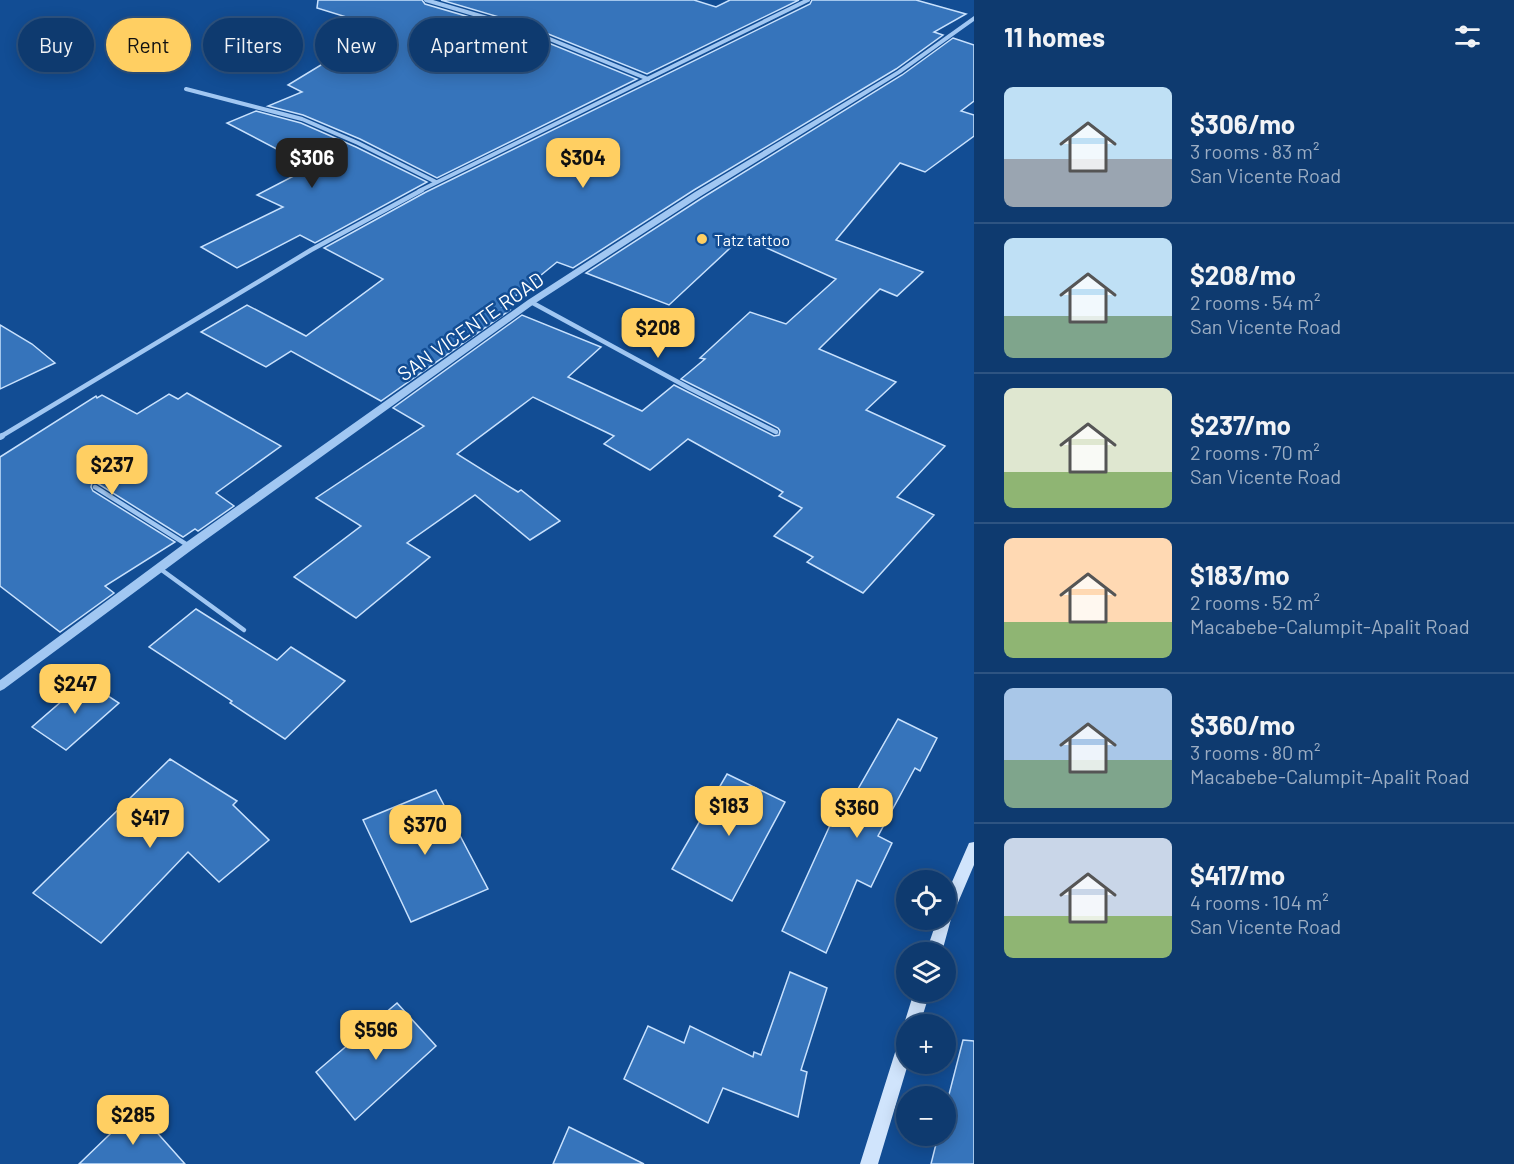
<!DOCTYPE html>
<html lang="en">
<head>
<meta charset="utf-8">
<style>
	body { margin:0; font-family:Barlow,sans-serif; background:#1c4577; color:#f1f3f6; height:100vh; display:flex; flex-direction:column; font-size:22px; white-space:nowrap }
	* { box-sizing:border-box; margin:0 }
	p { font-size:20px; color:#9badc3 }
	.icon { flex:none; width:33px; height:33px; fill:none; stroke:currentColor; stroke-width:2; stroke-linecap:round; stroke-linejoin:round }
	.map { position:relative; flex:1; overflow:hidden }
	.panel { display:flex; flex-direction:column; background:#0e3a6f; width:540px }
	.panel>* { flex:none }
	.top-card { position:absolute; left:18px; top:18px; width:570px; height:54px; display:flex; gap:12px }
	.fabs { position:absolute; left:896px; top:870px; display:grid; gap:12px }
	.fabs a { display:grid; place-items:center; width:60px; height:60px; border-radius:50%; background:#0e3a6f; box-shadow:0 3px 15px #0003,0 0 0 2px #2e5482; font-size:30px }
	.price { position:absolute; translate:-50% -51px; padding:0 14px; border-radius:12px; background:#ffcf62; color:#111; font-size:20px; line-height:39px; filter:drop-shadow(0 2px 3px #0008) }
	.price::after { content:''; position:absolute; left:50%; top:36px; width:18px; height:14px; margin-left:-9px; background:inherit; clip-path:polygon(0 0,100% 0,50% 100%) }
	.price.selected { background:#222; color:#fff }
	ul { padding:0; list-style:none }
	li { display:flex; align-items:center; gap:18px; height:150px; padding:0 30px }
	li+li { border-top:2px solid #2e5482 }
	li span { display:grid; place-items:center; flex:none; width:168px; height:120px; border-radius:9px; color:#555 }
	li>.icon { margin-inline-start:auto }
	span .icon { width:72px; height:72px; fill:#fffc; stroke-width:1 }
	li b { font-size:26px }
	h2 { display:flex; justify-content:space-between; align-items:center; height:72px; padding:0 30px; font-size:26px }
	.chip { padding:0 21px; border-radius:27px; background:#0e3a6f; box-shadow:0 3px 15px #0003,0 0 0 2px #2e5482; font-size:21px; line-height:54px }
	.chip.selected { background:#ffcf62; color:#111 }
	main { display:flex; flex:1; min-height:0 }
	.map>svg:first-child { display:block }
	.building { fill:#3674bb; stroke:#c8e1fd; stroke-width:1.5 }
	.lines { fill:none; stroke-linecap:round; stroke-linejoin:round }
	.service { stroke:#a1c7f2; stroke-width:4.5 }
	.minor-far2 { stroke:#a1c7f2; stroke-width:4 }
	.minor-far1 { stroke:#a1c7f2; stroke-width:4.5 }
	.minor { stroke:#a1c7f2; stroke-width:6 }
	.tertiary { fill:#a1c7f2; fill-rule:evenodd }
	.secondary { fill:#d0e4fc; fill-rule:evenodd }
	.poi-dot { fill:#ffcf62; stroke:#124d94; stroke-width:2 }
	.labels { text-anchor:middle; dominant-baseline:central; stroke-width:5; stroke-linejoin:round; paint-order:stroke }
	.far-poi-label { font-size:16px; fill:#fff; stroke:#124d94; text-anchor:start }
	.street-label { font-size:20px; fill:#fff; stroke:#124d94 }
</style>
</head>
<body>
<main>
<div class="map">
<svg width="974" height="1164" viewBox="0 0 974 1164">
	<rect width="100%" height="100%" fill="#124d94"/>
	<g class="building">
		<path d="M318,0h104l3,4 99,29 113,46 -200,99 -77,-39 -57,-24 -35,-9 34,-14 -14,-7 94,-57 -65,-20z"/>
		<path d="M441,0h253l22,7 14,-7h69l-152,74 -121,-49z"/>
		<path d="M812,0h104l50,14 -32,18 9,3 -47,34 -202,121 -121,78 -16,-6 -55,45 8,3 -129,91 -90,-50 -25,16 -65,-35 46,-27 59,31 77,-57 -59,-31 102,-56 384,-188z"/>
		<path d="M953,38l21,7v56l-13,10 13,4v21l-49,36 -25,-9 -64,77 87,32 -26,24 -17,-7 -61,60 77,33 -30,28 79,36 -48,51 37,18 -71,78 -56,-31 6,-5 -39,-21 28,-28 -23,-12 4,-4 -95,-53 -38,31 -46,-26 10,-8 -81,-39 -76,57 61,38 3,-2 39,31 -30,19 -55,-45 -68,48 23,14 -74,61 -62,-41 67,-51 -45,-28 108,-72 -31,-18 129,-93 79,32 -33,30 74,34 32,-26 100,51 5,-1 1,-4 -2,-3 -97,-49 24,-20 -5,-1 50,-46 36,12 50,-45 -94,-42 -73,68 -83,-32 116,-75 200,-123z"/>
		<path d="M256,111l45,12 55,24 71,35 -112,61 -15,-8 -63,33 -36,-21 82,-40 -26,-12 54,-28 -84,-44z"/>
		<path d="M0,325l32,19 23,19 -55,26z"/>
		<path d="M187,393l94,53 -65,47 18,13 -36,25 -3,-2 -12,8 -86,-54h-5l-1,4 2,4 82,51 -70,44 9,7 -54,39 -60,-46v-129l96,-61 1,2 5,-3 35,19 32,-20 9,5z"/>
		<path d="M196,609l81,51 14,-13 54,34 -60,58 -55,-36 2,-2 -83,-54z"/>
		<path d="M85,681l34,22 -53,47 -34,-23z"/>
		<path d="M898,719l39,19 -17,33 -5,-3 -37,68 14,7 -21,44 -14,-7 -31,73 -44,-22 49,-108 3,2 5,-9 3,1z"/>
		<path d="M170,759l67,42 -4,4 36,35 -50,42 -31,-30 -87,91 -68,-50z"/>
		<path d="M727,774l58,28 -53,99 -60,-32z"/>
		<path d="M436,790l52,99 -77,33 -48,-102z"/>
		<path d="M790,972l37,16 -26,82 6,2 -9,45 -75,-29 -15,35 -84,-44 24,-53 36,17 6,-17 63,31 1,-5 7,3z"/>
		<path d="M397,1003l39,43 -81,74 -39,-48z"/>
		<path d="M963,1040l11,1v123h-43l7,-28h7v-26z"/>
		<path d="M136,1109l49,55h-106z"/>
		<path d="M569,1127l75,37h-91z"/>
	</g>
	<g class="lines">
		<g class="service">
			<path d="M95,487l94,59"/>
			<path d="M159,568l85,62"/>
		</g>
		<g class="minor-far2">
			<path d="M426,0l99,29 123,50"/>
			<path d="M186,89l116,30 56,24 78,39"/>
			<path d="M419,191l389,-191"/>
		</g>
		<g class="minor-far1">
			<path d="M531,302l158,86 87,44"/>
			<path d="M0,437l311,-187 111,-60"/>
		</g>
		<path class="minor" d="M0,437l2,-1"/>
		<path class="tertiary" d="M974,16v5l-73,52 -200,123 -167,108 -341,245 -189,140 -4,2v-11l185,-137 343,-243 167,-108 202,-121z"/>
		<g class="secondary">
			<path d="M974,842v23l-23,54 -9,33h-16l11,-32h8v-22l24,-55z"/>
			<path d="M914,992h16l-10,32h-14v5l-2,-5z"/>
			<path d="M906,1035v29h2l-30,100h-18l38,-121 2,-6z"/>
		</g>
	</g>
	<circle class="poi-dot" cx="702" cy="239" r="6"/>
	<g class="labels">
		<g class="far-poi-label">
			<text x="714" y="239">Tatz tattoo</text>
		</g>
		<g class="street-label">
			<text transform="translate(470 326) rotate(-35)">SAN VICENTE ROAD</text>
		</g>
	</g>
</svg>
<div class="fabs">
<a><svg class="icon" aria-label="locate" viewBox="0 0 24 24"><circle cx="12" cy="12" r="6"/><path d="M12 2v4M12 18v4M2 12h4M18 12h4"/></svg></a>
<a><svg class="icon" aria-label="layers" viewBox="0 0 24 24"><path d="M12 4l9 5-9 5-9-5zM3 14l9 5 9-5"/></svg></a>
<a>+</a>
<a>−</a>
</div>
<b class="price selected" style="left:312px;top:189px">$306</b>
<b class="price" style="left:583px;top:189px">$304</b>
<b class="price" style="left:658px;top:359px">$208</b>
<b class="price" style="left:112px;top:496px">$237</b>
<b class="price" style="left:75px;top:715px">$247</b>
<b class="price" style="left:729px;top:837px">$183</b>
<b class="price" style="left:857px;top:839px">$360</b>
<b class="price" style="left:150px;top:849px">$417</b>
<b class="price" style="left:425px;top:856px">$370</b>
<b class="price" style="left:376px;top:1061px">$596</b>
<b class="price" style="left:133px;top:1146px">$285</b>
<div class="top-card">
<a class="chip">Buy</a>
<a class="chip selected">Rent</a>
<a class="chip">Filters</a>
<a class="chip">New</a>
<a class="chip">Apartment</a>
</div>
</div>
<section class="panel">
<h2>11 homes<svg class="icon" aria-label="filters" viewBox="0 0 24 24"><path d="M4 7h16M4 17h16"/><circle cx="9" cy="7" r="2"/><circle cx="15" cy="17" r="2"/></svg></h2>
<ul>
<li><span style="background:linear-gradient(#bfe0f5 60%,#9aa5b1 0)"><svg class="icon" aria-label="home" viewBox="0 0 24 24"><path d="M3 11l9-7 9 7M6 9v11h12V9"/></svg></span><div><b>$306/mo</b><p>3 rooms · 83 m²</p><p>San Vicente Road</p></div></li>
<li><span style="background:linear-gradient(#bfe0f5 65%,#7fa58c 0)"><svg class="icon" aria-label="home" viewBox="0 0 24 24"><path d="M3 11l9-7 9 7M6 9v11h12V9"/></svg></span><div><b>$208/mo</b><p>2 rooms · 54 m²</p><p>San Vicente Road</p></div></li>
<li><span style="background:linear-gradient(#dfe7d0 70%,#8fb573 0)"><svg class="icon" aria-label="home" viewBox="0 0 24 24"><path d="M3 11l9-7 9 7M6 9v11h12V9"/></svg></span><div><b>$237/mo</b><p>2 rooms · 70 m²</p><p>San Vicente Road</p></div></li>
<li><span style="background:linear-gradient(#ffd9b3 70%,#8fb573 0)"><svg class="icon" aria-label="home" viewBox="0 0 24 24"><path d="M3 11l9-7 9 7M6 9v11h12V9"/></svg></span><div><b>$183/mo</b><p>2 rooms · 52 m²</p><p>Macabebe-Calumpit-Apalit Road</p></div></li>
<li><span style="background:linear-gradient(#a9c7e8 60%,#7fa58c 0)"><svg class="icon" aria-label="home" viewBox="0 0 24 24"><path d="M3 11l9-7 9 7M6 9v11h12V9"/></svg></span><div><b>$360/mo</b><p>3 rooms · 80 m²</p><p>Macabebe-Calumpit-Apalit Road</p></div></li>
<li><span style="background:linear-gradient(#c9d6e8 65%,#8fb573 0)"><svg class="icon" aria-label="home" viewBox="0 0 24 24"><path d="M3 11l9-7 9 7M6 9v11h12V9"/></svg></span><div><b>$417/mo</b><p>4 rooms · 104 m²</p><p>San Vicente Road</p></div></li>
</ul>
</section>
</main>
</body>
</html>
